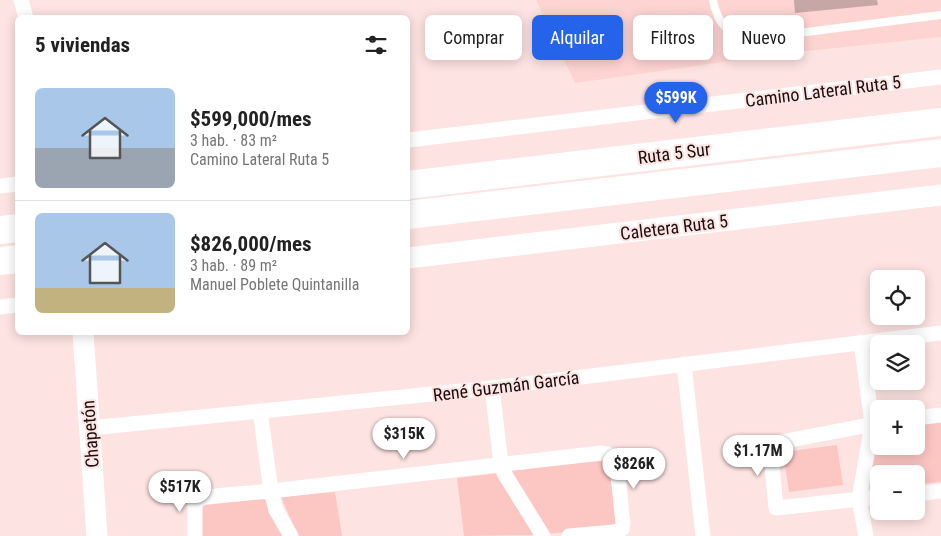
<!DOCTYPE html>
<html lang="es">
<head>
<meta charset="utf-8">
<style>
	body { margin:0; font-family:"Roboto Condensed",sans-serif; background:#f6f6f6; color:#222; height:100vh; display:flex; flex-direction:column; font-size:19px; white-space:nowrap }
	* { box-sizing:border-box; margin:0 }
	p { font-size:16px; color:#767676 }
	.icon { flex:none; width:28px; height:28px; fill:none; stroke:currentColor; stroke-width:2; stroke-linecap:round; stroke-linejoin:round }
	.map { position:relative; flex:1; overflow:hidden }
	.details { position:absolute; left:15px; top:15px; width:395px; height:320px; display:flex; flex-direction:column; background:#fff; border-radius:8px; box-shadow:0 2px 12px #0003 }
	.details>* { flex:none }
	.hud { position:absolute; left:425px; top:15px; width:440px; height:45px; display:flex; gap:10px }
	.buttons { position:absolute; left:870px; top:270px; display:grid; gap:10px }
	.buttons a { display:grid; place-items:center; width:55px; height:55px; border-radius:8px; background:#fff; box-shadow:0 2px 12px #0003; font-size:25px }
	.price { position:absolute; translate:-50% -42px; padding:0 11px; border-radius:18px; background:#fff; color:#222; font-size:16px; line-height:32px; filter:drop-shadow(0 1px 2px #0008) }
	.price::after { content:''; position:absolute; left:50%; top:30px; width:15px; height:11px; margin-left:-8px; background:inherit; clip-path:polygon(0 0,100% 0,50% 100%) }
	.price.selected { background:#2563eb; color:#fff }
	ul { padding:0; list-style:none }
	li { display:flex; align-items:center; gap:15px; height:125px; padding:0 20px }
	li+li { border-top:1px solid #e0e0e0 }
	li span { display:grid; place-items:center; flex:none; width:140px; height:100px; border-radius:8px; color:#555 }
	li>.icon { margin-inline-start:auto }
	span .icon { width:60px; height:60px; fill:#fffc; stroke-width:1 }
	li b { font-size:21px }
	h2 { display:flex; justify-content:space-between; align-items:center; height:60px; padding:0 20px; font-size:21px }
	.pill { padding:0 18px; border-radius:8px; background:#fff; box-shadow:0 2px 12px #0003; font-size:18px; line-height:45px }
	.pill.selected { background:#2563eb; color:#fff }
	.map>svg:first-child { display:block }
	.built { fill:#fdd4d2 }
	.green { fill:#fcc6c3 }
	.building { fill:#c6a7a5 }
	.lines { fill:none; stroke-linecap:round; stroke-linejoin:round }
	.lane { stroke:#fff; stroke-width:8 }
	.street { stroke:#fff; stroke-width:15 }
	.secondary { stroke:#fff; stroke-width:21 }
	.highway { stroke:#fff; stroke-width:28 }
	.labels { text-anchor:middle; dominant-baseline:central; stroke-width:4; stroke-linejoin:round; paint-order:stroke }
	.street-label { font-size:18px; fill:#1a0f0f; stroke:#fde3e1 }
</style>
</head>
<body>
<div class="map">
<svg width="941" height="536" viewBox="0 0 941 536">
	<rect width="100%" height="100%" fill="#fde3e1"/>
	<path class="built" d="M536,0h405v37l-154,16 -212,30z"/>
	<g class="green">
		<path d="M941,422v60l-25,2v-10h-37v14l-10,1 10,-59v16h37v-22z"/>
		<path d="M837,445l6,40 -54,7 -6,-40z"/>
		<path d="M609,460l8,68 -73,6 -37,-64z"/>
		<path d="M501,473l35,62 -72,1 -7,-58z"/>
		<path d="M335,492l7,44h-44l-17,-39z"/>
		<path d="M267,498l18,38h-91l-4,-29z"/>
	</g>
	<path class="building" d="M794,0h83l1,5 -83,8z"/>
	<g class="lines">
		<path class="lane" d="M713,0c4,22 15,37 38,39l190,-24"/>
		<g class="street">
			<path d="M21,0l5,18"/>
			<path d="M408,140l533,-63"/>
			<path d="M0,186l18,-2"/>
			<path d="M0,307l18,-2"/>
			<path d="M861,342l11,82 -13,75 7,37"/>
			<path d="M684,364l19,172"/>
			<path d="M492,388l9,76 3,9 39,63"/>
			<path d="M260,411l11,80 5,19 15,26"/>
			<path d="M916,418l25,-3"/>
			<path d="M879,423l-109,21 6,64 103,-11"/>
			<path d="M90,428l402,-40 449,-55"/>
			<path d="M916,494l25,-3"/>
			<path d="M195,536v-34l9,-5 67,-6 330,-38c4,0 8,1 11,4 7,6 9,54 11,66l-1,6 -8,3 -45,4"/>
		</g>
		<g class="secondary">
			<path d="M408,258l533,-63"/>
			<path d="M83,332l14,204"/>
		</g>
		<g class="highway">
			<path d="M408,185l533,-63"/>
			<path d="M408,215l533,-62"/>
			<path d="M0,230l18,-2"/>
			<path d="M0,261l18,-2"/>
		</g>
	</g>
	<g class="labels">
		<g class="street-label">
			<text transform="translate(823 91) rotate(-7)">Camino Lateral Ruta 5</text>
			<text transform="translate(674 153) rotate(-7)">Ruta 5 Sur</text>
			<text transform="translate(674 227) rotate(-7)">Caletera Ruta 5</text>
			<text transform="translate(506 386) rotate(-7)">René Guzmán García</text>
			<text transform="translate(90 434) rotate(-94)">Chapetón</text>
		</g>
	</g>
</svg>
<div class="buttons">
<a><svg class="icon" aria-label="locate" viewBox="0 0 24 24"><circle cx="12" cy="12" r="6"/><path d="M12 2v4M12 18v4M2 12h4M18 12h4"/></svg></a>
<a><svg class="icon" aria-label="layers" viewBox="0 0 24 24"><path d="M12 4l9 5-9 5-9-5zM3 14l9 5 9-5"/></svg></a>
<a>+</a>
<a>−</a>
</div>
<b class="price selected" style="left:676px;top:124px">$599K</b>
<b class="price" style="left:404px;top:460px">$315K</b>
<b class="price" style="left:758px;top:477px">$1.17M</b>
<b class="price" style="left:634px;top:490px">$826K</b>
<b class="price" style="left:180px;top:513px">$517K</b>
<div class="hud">
<a class="pill">Comprar</a>
<a class="pill selected">Alquilar</a>
<a class="pill">Filtros</a>
<a class="pill">Nuevo</a>
</div>
<section class="details">
<h2>5 viviendas<svg class="icon" aria-label="filters" viewBox="0 0 24 24"><path d="M4 7h16M4 17h16"/><circle cx="9" cy="7" r="2"/><circle cx="15" cy="17" r="2"/></svg></h2>
<ul>
<li><span style="background:linear-gradient(#a9c7e8 60%,#9aa5b1 0)"><svg class="icon" aria-label="home" viewBox="0 0 24 24"><path d="M3 11l9-7 9 7M6 9v11h12V9"/></svg></span><div><b>$599,000/mes</b><p>3 hab. · 83 m²</p><p>Camino Lateral Ruta 5</p></div></li>
<li><span style="background:linear-gradient(#a9c7e8 75%,#c2b280 0)"><svg class="icon" aria-label="home" viewBox="0 0 24 24"><path d="M3 11l9-7 9 7M6 9v11h12V9"/></svg></span><div><b>$826,000/mes</b><p>3 hab. · 89 m²</p><p>Manuel Poblete Quintanilla</p></div></li>
</ul>
</section>
</div>
</body>
</html>
